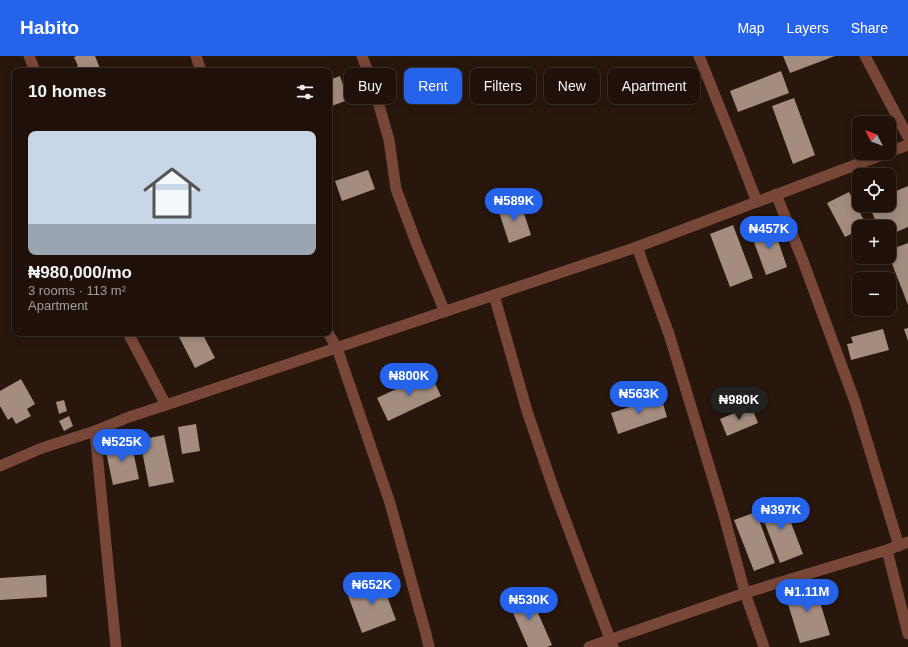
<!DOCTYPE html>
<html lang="en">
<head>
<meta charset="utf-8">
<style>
	body { margin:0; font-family:Helvetica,sans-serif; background:#2c1f18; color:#f1f3f6; height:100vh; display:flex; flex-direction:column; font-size:15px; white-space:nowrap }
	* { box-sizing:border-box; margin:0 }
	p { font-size:13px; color:#a19d9c }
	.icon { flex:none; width:22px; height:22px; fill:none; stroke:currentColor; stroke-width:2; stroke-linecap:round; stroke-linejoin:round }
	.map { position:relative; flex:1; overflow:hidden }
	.side { position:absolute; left:12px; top:12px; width:320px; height:268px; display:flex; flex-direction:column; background:#1f110a; border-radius:8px; box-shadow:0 2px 10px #0003,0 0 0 1px #3c312b }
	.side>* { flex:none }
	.guide { position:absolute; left:344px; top:12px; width:380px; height:36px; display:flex; gap:8px }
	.needle { width:26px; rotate:312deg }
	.controls { position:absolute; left:852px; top:60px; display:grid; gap:8px }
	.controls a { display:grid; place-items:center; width:44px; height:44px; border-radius:8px; background:#1f110a; box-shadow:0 2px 10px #0003,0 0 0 1px #3c312b; font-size:20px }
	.price { position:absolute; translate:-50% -34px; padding:0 9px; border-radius:14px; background:#2563eb; color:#fff; font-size:13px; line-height:26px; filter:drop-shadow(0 1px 2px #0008) }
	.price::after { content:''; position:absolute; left:50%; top:24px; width:12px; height:9px; margin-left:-6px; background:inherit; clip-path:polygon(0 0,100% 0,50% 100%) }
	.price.on { background:#222; color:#fff }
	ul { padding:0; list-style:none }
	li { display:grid; align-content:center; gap:8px; height:212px; padding:0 16px }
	li span { display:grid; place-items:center; height:124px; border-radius:8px; color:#555 }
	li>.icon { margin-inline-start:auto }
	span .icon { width:72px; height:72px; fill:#fffc; stroke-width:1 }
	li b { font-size:17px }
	h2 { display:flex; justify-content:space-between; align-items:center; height:48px; padding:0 16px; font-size:17px }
	.tag { padding:0 14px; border-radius:8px; background:#1f110a; box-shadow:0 2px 10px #0003,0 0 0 1px #3c312b; font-size:14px; line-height:36px }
	.tag.on { background:#2563eb; color:#fff }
	header { display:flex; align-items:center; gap:24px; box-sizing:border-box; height:56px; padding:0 20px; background:#2563eb; color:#fff }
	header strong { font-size:19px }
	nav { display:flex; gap:22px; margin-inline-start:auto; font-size:14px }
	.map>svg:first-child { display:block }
	.building { fill:#a48d7f }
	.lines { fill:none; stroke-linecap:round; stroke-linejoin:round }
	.street { stroke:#784737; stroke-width:11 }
</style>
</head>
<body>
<header>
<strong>Habito</strong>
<nav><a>Map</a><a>Layers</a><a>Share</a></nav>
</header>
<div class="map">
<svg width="908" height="591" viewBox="0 0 908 591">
	<rect width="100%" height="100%" fill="#29170e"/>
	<g class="building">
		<path d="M77,0h18l6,15h-33l10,-5 -4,-9z"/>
		<path d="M783,0h52l-45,17z"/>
		<path d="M781,15l8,22 -51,19 -8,-21z"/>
		<path d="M340,20l8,24 -19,7v-27z"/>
		<path d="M794,42l21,57 -22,9 -21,-58z"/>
		<path d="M368,114l7,19 -33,12 -7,-20z"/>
		<path d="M908,130v41l-19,8v-8h-11l-9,-22h20v-11z"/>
		<path d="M849,136l18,34 -2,1h-6v3l-14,7 -18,-34z"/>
		<path d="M520,145l11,34 -22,8 -11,-34z"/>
		<path d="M733,169l20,53 -23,9 -20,-53z"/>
		<path d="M773,170l14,41 -21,8 -15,-41z"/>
		<path d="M908,187v62l-19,-49v-6z"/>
		<path d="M908,272v13l-4,-12z"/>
		<path d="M883,273l6,21 -38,10 -4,-16 6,-1 -2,-6z"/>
		<path d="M177,277h25l13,25 -20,10z"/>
		<path d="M430,317l11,23 -53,25 -11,-23z"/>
		<path d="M21,323l14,25 -8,5 4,7 -15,8 -4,-7 -4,3 -8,-14v-15z"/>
		<path d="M661,341l6,20 -49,17 -7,-21z"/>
		<path d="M64,344l3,11 -8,3 -3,-12z"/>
		<path d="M751,350l7,17 -31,13 -7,-17z"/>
		<path d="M69,360l4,10 -9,5 -5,-10z"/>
		<path d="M196,368l4,27 -18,3 -4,-27z"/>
		<path d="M164,379l10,47 -25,5 -9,-47z"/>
		<path d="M131,385l8,38 -26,6 -8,-38z"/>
		<path d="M782,443l21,55 -23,9 -21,-55z"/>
		<path d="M756,456l19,51 -21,8 -20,-51z"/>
		<path d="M46,519l1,22 -47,3v-22z"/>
		<path d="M381,524l15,40 -34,13 -15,-40z"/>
		<path d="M814,526l16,53 -30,8 -16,-52z"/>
		<path d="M528,534l24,55 -5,2h-19l-21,-48z"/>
	</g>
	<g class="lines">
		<g class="street">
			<path d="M29,0l6,15"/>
			<path d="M196,0l5,15"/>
			<path d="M362,0l12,32 15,52 7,49 21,56 28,67"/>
			<path d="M699,0l37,92 21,54"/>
			<path d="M865,0l43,81"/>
			<path d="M889,96l19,-7"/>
			<path d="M776,138l27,67 52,141 44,144"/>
			<path d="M637,191l32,87 54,178 22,81 19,54"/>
			<path d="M494,239l33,116 27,79 59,157"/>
			<path d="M128,277l38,72"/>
			<path d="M328,277l9,15 53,155 36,131 3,13"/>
			<path d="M95,375l21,216"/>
			<path d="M0,410l42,-18 53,-17 34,-14 37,-12 471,-158 250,-94"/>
			<path d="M887,494l21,84"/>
			<path d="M589,591l156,-54 142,-43 21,-8"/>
		</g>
	</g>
</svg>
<div class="controls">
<a><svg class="needle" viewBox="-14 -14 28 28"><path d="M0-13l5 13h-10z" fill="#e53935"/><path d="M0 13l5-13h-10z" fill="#a19d9c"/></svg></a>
<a><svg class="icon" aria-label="locate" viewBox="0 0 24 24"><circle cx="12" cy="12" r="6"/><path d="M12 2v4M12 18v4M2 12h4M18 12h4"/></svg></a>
<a>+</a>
<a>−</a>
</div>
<b class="price" style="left:514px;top:166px">₦589K</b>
<b class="price" style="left:769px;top:194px">₦457K</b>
<b class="price" style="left:409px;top:341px">₦800K</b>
<b class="price" style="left:639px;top:359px">₦563K</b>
<b class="price on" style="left:739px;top:365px">₦980K</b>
<b class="price" style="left:122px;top:407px">₦525K</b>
<b class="price" style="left:781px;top:475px">₦397K</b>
<b class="price" style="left:372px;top:550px">₦652K</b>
<b class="price" style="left:807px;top:557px">₦1.11M</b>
<b class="price" style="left:529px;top:565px">₦530K</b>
<div class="guide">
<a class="tag">Buy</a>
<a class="tag on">Rent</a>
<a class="tag">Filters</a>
<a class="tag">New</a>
<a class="tag">Apartment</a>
</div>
<section class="side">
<h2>10 homes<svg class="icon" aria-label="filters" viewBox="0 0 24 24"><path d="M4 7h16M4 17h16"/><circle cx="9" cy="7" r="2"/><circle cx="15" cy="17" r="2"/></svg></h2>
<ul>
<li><span style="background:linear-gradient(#c9d6e8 75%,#9aa5b1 0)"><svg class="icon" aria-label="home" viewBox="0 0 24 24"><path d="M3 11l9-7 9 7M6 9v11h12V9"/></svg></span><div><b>₦980,000/mo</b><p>3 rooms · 113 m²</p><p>Apartment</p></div></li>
</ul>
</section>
</div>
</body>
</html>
